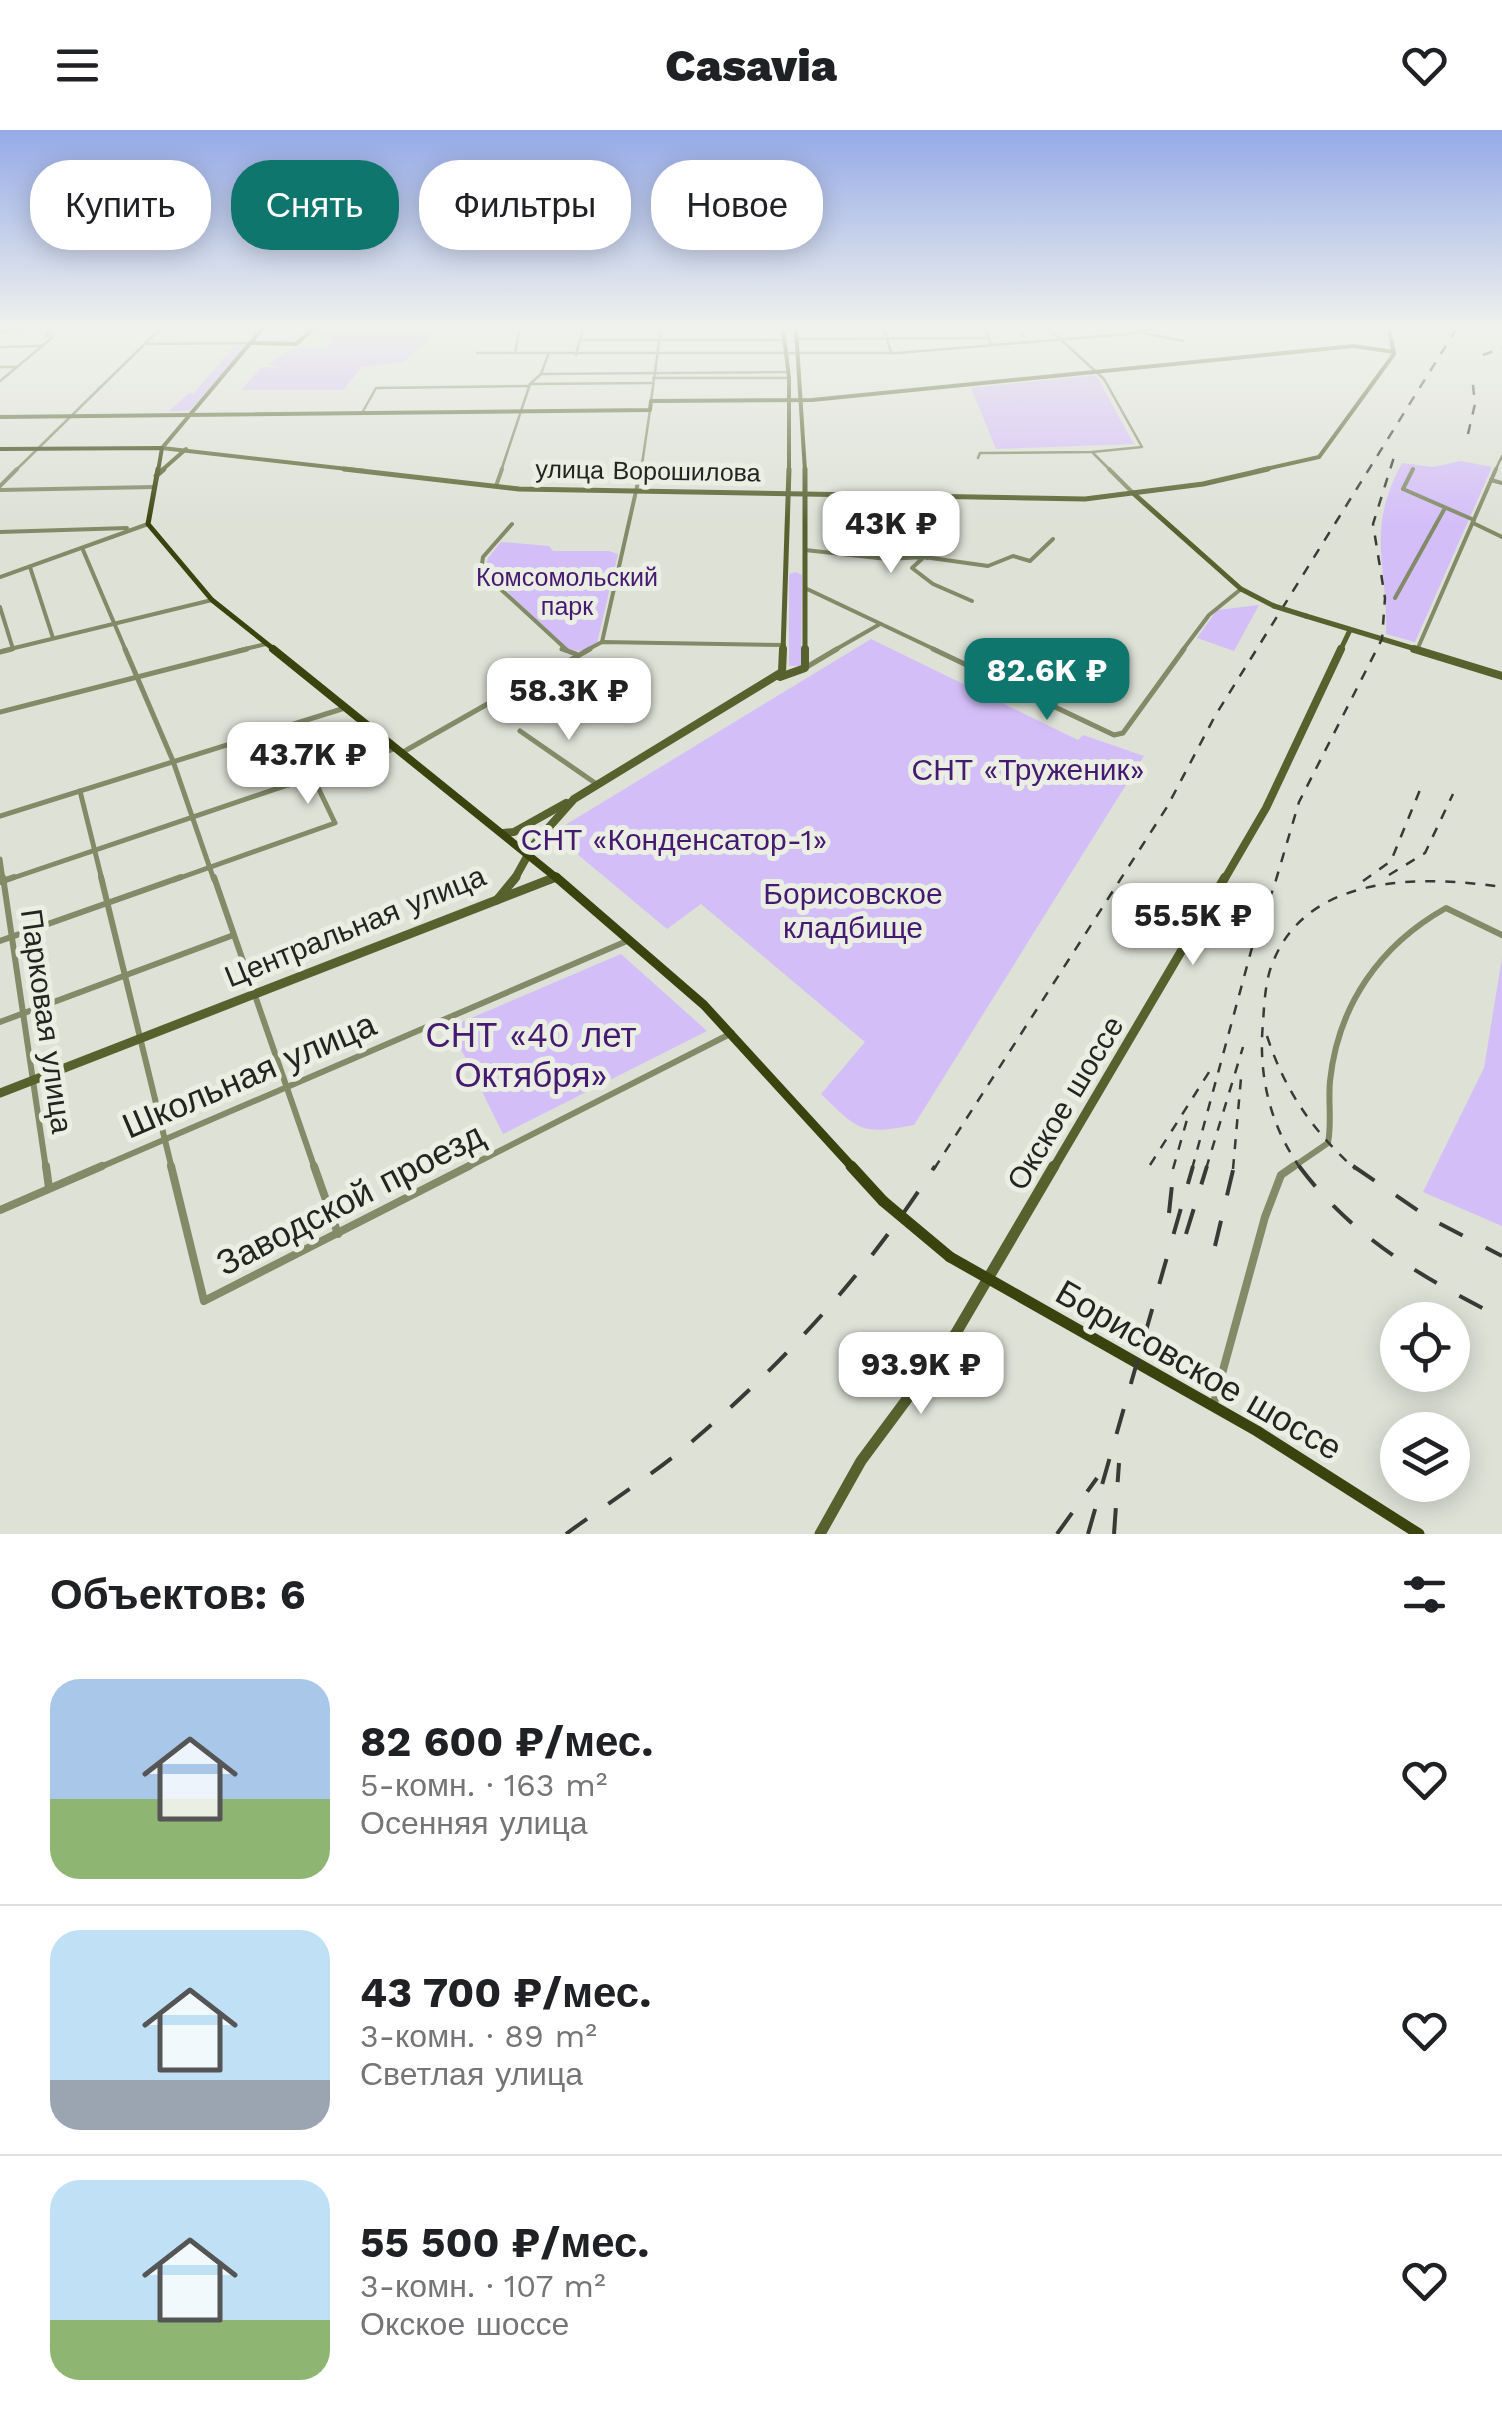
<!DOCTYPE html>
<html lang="ru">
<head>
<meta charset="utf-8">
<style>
	body { margin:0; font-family:"Work Sans",sans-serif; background:#f2f2f2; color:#202124; height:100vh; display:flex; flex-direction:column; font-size:38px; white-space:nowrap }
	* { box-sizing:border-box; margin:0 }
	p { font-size:32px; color:#757577 }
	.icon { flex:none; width:55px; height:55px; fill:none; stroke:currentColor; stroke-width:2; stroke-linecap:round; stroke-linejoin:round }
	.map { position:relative; height:1404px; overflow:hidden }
	.side { display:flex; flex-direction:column; background:#fff; flex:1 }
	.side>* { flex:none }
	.guide { position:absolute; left:30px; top:30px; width:1000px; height:90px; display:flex; gap:20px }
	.fabs { position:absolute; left:1380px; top:1172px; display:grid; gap:20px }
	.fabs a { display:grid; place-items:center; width:90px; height:90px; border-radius:50%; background:#fff; box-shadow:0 5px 25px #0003; font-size:50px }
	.price { position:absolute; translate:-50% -85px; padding:0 22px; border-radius:20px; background:#fff; color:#222; font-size:32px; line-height:65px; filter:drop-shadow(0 2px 5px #0008) }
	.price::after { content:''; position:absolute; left:50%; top:60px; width:30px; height:22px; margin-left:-15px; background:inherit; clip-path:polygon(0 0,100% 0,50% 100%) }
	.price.selected { background:#0f766e; color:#fff }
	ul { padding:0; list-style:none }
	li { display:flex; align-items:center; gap:30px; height:250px; padding:0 50px }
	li+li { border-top:2px solid #e0e0e0 }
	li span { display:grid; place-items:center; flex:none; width:280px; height:200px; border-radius:30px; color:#555 }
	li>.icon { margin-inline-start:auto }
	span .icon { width:120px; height:120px; fill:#fffc; stroke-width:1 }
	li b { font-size:42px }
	h2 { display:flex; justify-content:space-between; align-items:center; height:120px; padding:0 50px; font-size:42px }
	.pill { padding:0 35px; border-radius:40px; background:#fff; box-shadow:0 5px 25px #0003; font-size:35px; line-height:90px }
	.pill.selected { background:#0f766e; color:#fff }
	header { display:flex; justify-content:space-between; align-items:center; height:130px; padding:0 50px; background:#fff; font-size:45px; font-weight:800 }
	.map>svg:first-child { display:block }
	.green { fill:#d4bef8 }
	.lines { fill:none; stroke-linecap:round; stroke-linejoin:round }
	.stream { stroke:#b89ae5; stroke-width:2.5 }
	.street-far4 { stroke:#828a68; stroke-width:2.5 }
	.street-far3 { stroke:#828a68; stroke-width:4 }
	.street-far2 { stroke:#828a68; stroke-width:5 }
	.street-far1 { stroke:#828a68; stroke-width:6 }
	.street { stroke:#828a68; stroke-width:8 }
	.secondary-far4 { stroke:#57612e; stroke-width:4 }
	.secondary-far3 { stroke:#57612e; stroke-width:5 }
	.secondary-far2 { stroke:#57612e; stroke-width:8 }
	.secondary-far1 { stroke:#57612e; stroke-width:9 }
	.secondary { stroke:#57612e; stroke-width:11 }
	.primary-far4 { stroke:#3a430e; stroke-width:4 }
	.primary-far3 { stroke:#3a430e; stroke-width:5 }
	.primary-far2 { stroke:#3a430e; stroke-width:8 }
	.primary-far1 { stroke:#3a430e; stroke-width:9 }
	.primary { stroke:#3a430e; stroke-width:11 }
	.rail-far1 { stroke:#393a35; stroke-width:2.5; stroke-dasharray:10 10; stroke-linecap:butt }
	.rail { stroke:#393a35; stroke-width:4; stroke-dasharray:26 26; stroke-linecap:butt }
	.secondary-bridge { stroke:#57612e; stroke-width:5 }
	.primary-bridge { stroke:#3a430e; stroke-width:11 }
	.labels { text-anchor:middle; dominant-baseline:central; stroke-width:10; stroke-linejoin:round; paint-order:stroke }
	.far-street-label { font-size:25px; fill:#242521; stroke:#ebeee3 }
	.far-park-label { font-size:25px; fill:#451a71; stroke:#ebeee3 }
	.park-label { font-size:30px; fill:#451a71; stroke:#ebeee3 }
	.street-label { font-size:30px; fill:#242521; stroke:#ebeee3 }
	.near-park-label { font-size:35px; fill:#451a71; stroke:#ebeee3 }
	.near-street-label { font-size:35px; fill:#242521; stroke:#ebeee3 }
</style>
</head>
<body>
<header><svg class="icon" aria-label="menu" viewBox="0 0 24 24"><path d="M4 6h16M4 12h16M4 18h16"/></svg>Casavia<svg class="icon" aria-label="heart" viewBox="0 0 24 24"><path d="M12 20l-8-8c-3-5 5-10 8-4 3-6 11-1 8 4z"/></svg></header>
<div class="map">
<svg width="1502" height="1404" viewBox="0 0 1502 1404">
	<rect width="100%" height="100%" fill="#dee1d6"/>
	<g class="green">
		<path d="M321,198h96l15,2 -5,5 5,1 -28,26 -42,5 -19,23h-102l21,-23 18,1 -13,-4 28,-17 29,2 10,-11 -22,-4z"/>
		<path d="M236,214h13l-59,66 -22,2 21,-19 4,1z"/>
		<path d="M1096,245l38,69 -138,5 -25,-61z"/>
		<path d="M1461,331l31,6 -77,175 -29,-8c2,-71 -21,-102 16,-171l31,4z"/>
		<path d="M501,412l48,4 4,5h56l9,3 -21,89 -14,8 -15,-1 -83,-80 3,-12z"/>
		<path d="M796,442l6,3 -1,91h-12v-92z"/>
		<path d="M1259,475l-25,46 -37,-13 20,-28z"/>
		<path d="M871,509l207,101 5,-5 61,21 -230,369c-53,10 -55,6 -93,-31l44,-52 -164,-138 -34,25 -115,-96z"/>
		<path d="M621,824l86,77 -204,103 -53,-107z"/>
		<path d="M1502,828v268l-79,-34 61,-124z"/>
	</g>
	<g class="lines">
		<path class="stream" d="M0,200l15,-2"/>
		<g class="street-far4">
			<path d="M884,198l7,25"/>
			<path d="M985,198l6,17"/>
			<path d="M1019,198l5,9"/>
			<path d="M0,203l23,-5"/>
			<path d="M1143,203l40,8"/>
			<path d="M798,209l191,-1"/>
			<path d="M580,210h205"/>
			<path d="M147,214l104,-1"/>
			<path d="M0,217l40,-1"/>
			<path d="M477,223h421l230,-19 26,-6"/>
			<path d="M515,223l5,-25"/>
			<path d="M576,225l7,-27"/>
			<path d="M0,237h17"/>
			<path d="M541,244l247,-2"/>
			<path d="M653,248h136"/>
			<path d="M0,251l53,-44 -7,-2 3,-7"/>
			<path d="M530,254l122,-1"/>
			<path d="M651,271l10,-73"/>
			<path d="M362,283l14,-25 153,-2"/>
			<path d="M1093,323l18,18"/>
			<path d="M978,328l2,-5 112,-1 50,-5 -38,-68 -56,-51"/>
			<path d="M15,341l146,-143"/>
			<path d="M501,341l29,-87 11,-10 7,-19"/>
			<path d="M641,341l9,-61"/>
			<path d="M1495,341l7,-15"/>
		</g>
		<g class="street-far3">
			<path d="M1109,339l24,24"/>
			<path d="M1413,339l-10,20 71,31"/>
			<path d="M1491,350l11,3"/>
			<path d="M0,356l17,-17"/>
			<path d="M496,356l6,-17"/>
			<path d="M0,360l154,-3"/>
			<path d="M1473,393l29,14"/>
			<path d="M512,394l-29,33 -2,14 87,80"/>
			<path d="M0,402l127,-4"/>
			<path d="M83,420l43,101"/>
			<path d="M805,420l82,9 37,-2 -12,11 21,16 39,17"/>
			<path d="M924,427l64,9 25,-10 17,5 23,-22"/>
			<path d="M927,428l21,-20"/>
			<path d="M30,437l23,71"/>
			<path d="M0,447l148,-53"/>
			<path d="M805,458l133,63"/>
			<path d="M1395,468l50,-90"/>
			<path d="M0,477l13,42"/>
			<path d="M602,512l39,-173"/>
			<path d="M1417,520l79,-181"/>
			<path d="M2,521l210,-51"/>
			<path d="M237,521l29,-7"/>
			<path d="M585,521l17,-9 182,3"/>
			<path d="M833,521l47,-27"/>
			<path d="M1182,521l27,-36 32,-26"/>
		</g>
		<g class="street-far2">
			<path d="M125,519l48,112 41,119"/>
			<path d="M562,519l14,5"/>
			<path d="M933,519l181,86 9,-2 61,-84"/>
			<path d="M0,522l12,-3"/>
			<path d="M565,533l25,-14"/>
			<path d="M805,538l32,-19"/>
			<path d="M0,582l247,-63"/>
			<path d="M520,601l78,54"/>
			<path d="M263,603l17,45 9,7"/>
			<path d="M403,622l88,-50"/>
			<path d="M80,661l22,89"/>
			<path d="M0,686l345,-108"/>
			<path d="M0,729l3,21"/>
			<path d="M7,750l387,-131"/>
			<path d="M174,750l161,-57 -22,-46"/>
		</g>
		<g class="street-far1">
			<path d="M3,747l43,292"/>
			<path d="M101,747l71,292"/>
			<path d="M214,747l101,292"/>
			<path d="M0,752l14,-5"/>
			<path d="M0,811l181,-64"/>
			<path d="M0,892l231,-86"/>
			<path d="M96,1039l531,-228"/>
			<path d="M464,1039l268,-136"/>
			<path d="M1290,1039l38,-26c4,-21 0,-41 2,-62 8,-76 50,-136 116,-173l56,27"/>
		</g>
		<g class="street">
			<path d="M46,1036l3,22"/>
			<path d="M171,1036l33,135 265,-135"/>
			<path d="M314,1036l24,68"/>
			<path d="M0,1080l102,-44"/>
			<path d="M1214,1273l51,-186 16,-42 13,-9"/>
		</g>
		<g class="secondary-far4">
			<path d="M783,198l6,50v93"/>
			<path d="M796,198l9,143"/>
			<path d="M252,213l44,1 18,-16"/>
			<path d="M0,287l650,-7 1,-9 161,-1 542,-54 40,6"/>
			<path d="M162,318l203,23"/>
			<path d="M162,318l101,-120"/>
			<path d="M161,341l25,-22"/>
			<path d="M1257,341l62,-14 75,-103 -5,-26"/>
		</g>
		<g class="secondary-far3">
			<path d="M344,339l175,20 566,10 118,-15 65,-15"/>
			<path d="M805,339v182"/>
			<path d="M156,346l8,-7"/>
			<path d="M1133,363l108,96 33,17"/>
			<path d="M1306,486l116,35"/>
			<path d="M783,521l6,-182"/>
			<path d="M1340,521l10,-21"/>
		</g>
		<g class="secondary-far2">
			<path d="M1414,519l88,27"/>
			<path d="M780,547l25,-9v-19"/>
			<path d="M503,703l11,-1 52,-29"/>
			<path d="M514,750l20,-36 40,-45 208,-127 1,-23"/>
			<path d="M549,750l7,-3"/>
			<path d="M1224,750l42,-72 75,-159"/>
		</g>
		<g class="secondary-far1">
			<path d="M497,770l19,-23"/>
			<path d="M0,963l556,-216"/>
			<path d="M1053,1039l172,-292"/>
		</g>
		<path class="secondary" d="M820,1404l41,-73 95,-128 98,-167"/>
		<path class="primary-far4" d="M0,319l162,-1 -4,23"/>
		<path class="primary-far3" d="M158,339l-10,55 64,76 64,51"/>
		<path class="primary-far2" d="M273,519l286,231"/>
		<path class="primary-far1" d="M556,747l148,128 150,164"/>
		<g class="primary">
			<path d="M851,1036l32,35"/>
			<path d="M950,1127l307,174 162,103"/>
		</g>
		<g class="rail-far1">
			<path d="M1483,225l19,-7"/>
			<path d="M1468,304l7,-30 -3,-28"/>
			<path d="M1389,745l36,-22 28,-59"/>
			<path d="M1363,751l28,-20 31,-76"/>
			<path d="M1267,906c18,55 45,94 88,133"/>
			<path d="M1150,1035l61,-96"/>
			<path d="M934,1039l233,-362 48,-91 242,-388"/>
			<path d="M1173,1039l15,-53"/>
			<path d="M1192,1039l68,-251 13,-28 26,-88 83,-163 3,-41 -12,-74 21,-67"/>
			<path d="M1206,1039l37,-122"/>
			<path d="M1233,1039l8,-91"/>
			<path d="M1301,1039c-31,-43 -43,-94 -38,-146 1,-17 2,-36 7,-53 32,-97 149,-95 232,-83"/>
		</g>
		<g class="rail">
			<path d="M1299,1036c53,71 125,113 203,152"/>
			<path d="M1353,1036l76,52 73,38"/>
			<path d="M1169,1083l5,-47"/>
			<path d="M1186,1104l21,-68"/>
			<path d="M1215,1116l19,-80"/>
			<path d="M566,1404c43,-32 90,-61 130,-96 91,-78 175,-171 239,-272"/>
			<path d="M1057,1404l40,-56"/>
			<path d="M1088,1404l105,-368"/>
			<path d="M1114,1404l5,-71"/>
		</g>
		<path class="secondary-bridge" d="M1274,476l32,10"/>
		<path class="primary-bridge" d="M883,1071l67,56"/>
	</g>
	<linearGradient id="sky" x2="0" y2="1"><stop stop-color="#95aae7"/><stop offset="0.5" stop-color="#f0f2ed"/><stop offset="1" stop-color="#f0f2ed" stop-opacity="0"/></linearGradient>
	<rect width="1502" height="395" fill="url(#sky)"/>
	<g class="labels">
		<g class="far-street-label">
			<text transform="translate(648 341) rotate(1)">улица Ворошилова</text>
		</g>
		<g class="far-park-label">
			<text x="567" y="447">Комсомольский<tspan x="567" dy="29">парк</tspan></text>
		</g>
		<g class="park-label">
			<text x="1028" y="639">СНТ «Труженик»</text>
			<text x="674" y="709">СНТ «Конденсатор-1»</text>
			<text x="853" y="763">Борисовское<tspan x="853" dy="34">кладбище</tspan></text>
		</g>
		<g class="street-label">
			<text transform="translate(355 796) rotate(-22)">Центральная улица</text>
			<text transform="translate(47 891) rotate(82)">Парковая улица</text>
			<text transform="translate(1065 973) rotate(-59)">Окское шоссе</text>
		</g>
		<g class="near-park-label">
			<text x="531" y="905">СНТ «40 лет<tspan x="531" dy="40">Октября»</tspan></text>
		</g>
		<g class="near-street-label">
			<text transform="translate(249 945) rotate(-23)">Школьная улица</text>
			<text transform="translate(350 1069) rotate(-27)">Заводской проезд</text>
			<text transform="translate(1199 1240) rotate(30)">Борисовское шоссе</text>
		</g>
	</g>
</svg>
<div class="fabs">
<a><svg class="icon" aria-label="locate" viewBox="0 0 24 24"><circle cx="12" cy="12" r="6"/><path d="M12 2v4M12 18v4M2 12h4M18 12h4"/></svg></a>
<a><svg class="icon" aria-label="layers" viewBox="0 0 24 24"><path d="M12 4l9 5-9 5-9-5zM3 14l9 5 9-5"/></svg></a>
</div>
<b class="price" style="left:891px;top:446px">43K ₽</b>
<b class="price selected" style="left:1047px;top:593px">82.6K ₽</b>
<b class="price" style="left:569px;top:613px">58.3K ₽</b>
<b class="price" style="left:308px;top:677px">43.7K ₽</b>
<b class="price" style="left:1193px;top:838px">55.5K ₽</b>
<b class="price" style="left:921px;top:1287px">93.9K ₽</b>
<div class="guide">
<a class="pill">Купить</a>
<a class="pill selected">Снять</a>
<a class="pill">Фильтры</a>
<a class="pill">Новое</a>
</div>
</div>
<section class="side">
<h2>Объектов: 6<svg class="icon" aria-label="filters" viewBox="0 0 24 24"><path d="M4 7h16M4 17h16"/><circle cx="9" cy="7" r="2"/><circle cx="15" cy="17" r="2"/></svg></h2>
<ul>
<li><span style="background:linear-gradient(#a9c7e8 60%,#8fb573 0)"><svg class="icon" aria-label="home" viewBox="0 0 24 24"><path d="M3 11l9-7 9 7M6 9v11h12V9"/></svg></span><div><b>82 600 ₽/мес.</b><p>5-комн. · 163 m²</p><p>Осенняя улица</p></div><svg class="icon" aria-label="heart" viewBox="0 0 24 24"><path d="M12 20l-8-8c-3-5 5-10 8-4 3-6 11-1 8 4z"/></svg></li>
<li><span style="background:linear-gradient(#bfe0f5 75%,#9aa5b1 0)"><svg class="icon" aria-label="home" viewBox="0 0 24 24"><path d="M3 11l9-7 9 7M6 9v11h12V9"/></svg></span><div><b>43 700 ₽/мес.</b><p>3-комн. · 89 m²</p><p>Светлая улица</p></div><svg class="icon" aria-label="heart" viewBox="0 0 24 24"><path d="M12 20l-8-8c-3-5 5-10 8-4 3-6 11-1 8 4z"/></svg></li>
<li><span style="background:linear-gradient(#bfe0f5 70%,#8fb573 0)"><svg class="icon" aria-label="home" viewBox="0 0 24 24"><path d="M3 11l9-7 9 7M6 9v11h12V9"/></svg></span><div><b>55 500 ₽/мес.</b><p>3-комн. · 107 m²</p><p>Окское шоссе</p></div><svg class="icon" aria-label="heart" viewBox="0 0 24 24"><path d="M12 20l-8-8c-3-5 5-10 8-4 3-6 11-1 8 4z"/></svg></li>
</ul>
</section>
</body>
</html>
